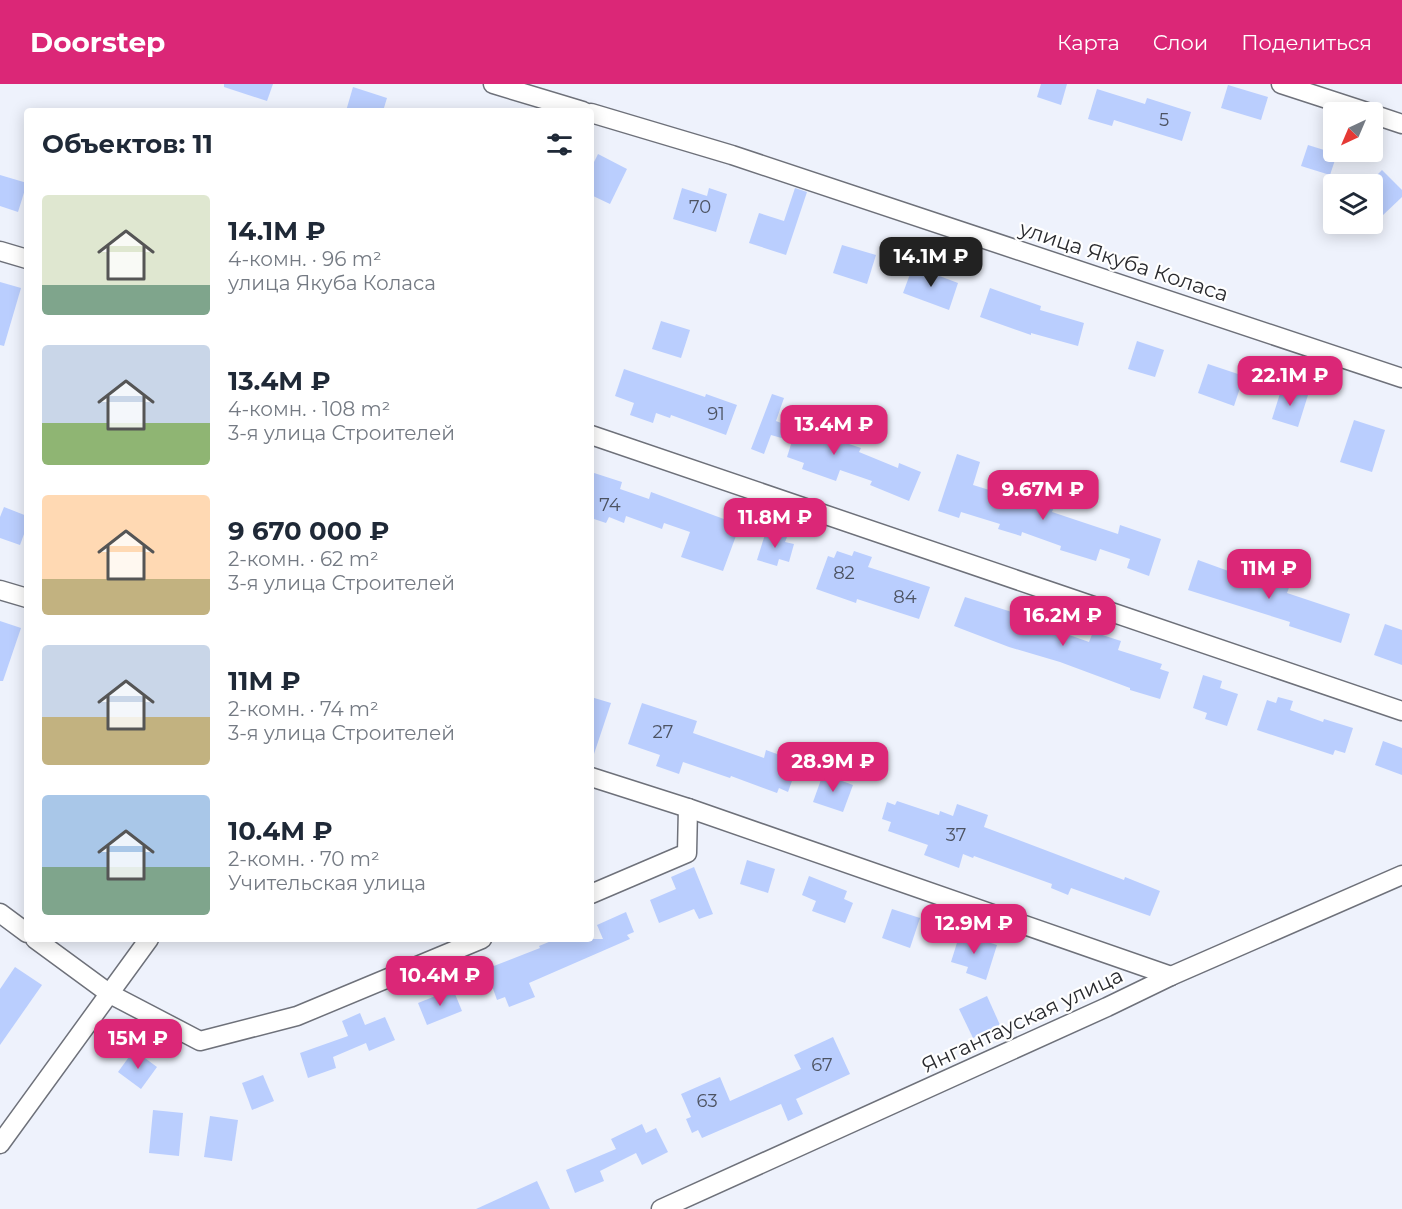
<!DOCTYPE html>
<html lang="ru">
<head>
<meta charset="utf-8">
<style>
	body { margin:0; font-family:Montserrat,sans-serif; background:#f6f6f7; color:#1f2937; height:100vh; display:flex; flex-direction:column; font-size:22px; white-space:nowrap }
	* { box-sizing:border-box; margin:0 }
	p { font-size:20px; color:#747a83 }
	.icon { flex:none; width:33px; height:33px; fill:none; stroke:currentColor; stroke-width:2; stroke-linecap:round; stroke-linejoin:round }
	.map { position:relative; flex:1; overflow:hidden }
	.details { position:absolute; left:24px; top:24px; width:570px; height:834px; display:flex; flex-direction:column; background:#fff; border-radius:6px; box-shadow:0 3px 15px #0003 }
	.details>* { flex:none }
	.needle { width:39px; rotate:224deg }
	.buttons { position:absolute; left:1323px; top:18px; display:grid; gap:12px }
	.buttons a { display:grid; place-items:center; width:60px; height:60px; border-radius:6px; background:#fff; box-shadow:0 3px 15px #0003; font-size:30px }
	.price { position:absolute; translate:-50% -51px; padding:0 14px; border-radius:12px; background:#db2777; color:#fff; font-size:20px; line-height:39px; filter:drop-shadow(0 2px 3px #0008) }
	.price::after { content:''; position:absolute; left:50%; top:36px; width:18px; height:14px; margin-left:-9px; background:inherit; clip-path:polygon(0 0,100% 0,50% 100%) }
	.price.selected { background:#222; color:#fff }
	ul { padding:0; list-style:none }
	li { display:flex; align-items:center; gap:18px; height:150px; padding:0 18px }
	li span { display:grid; place-items:center; flex:none; width:168px; height:120px; border-radius:6px; color:#555 }
	li>.icon { margin-inline-start:auto }
	span .icon { width:72px; height:72px; fill:#fffc; stroke-width:1 }
	li b { font-size:26px }
	h2 { display:flex; justify-content:space-between; align-items:center; height:72px; padding:0 18px; font-size:26px }
	header { display:flex; align-items:center; gap:36px; box-sizing:border-box; height:84px; padding:0 30px; background:#db2777; color:#fff }
	header strong { font-size:28px }
	nav { display:flex; gap:33px; margin-inline-start:auto; font-size:21px }
	.map>svg:first-child { display:block }
	.building { fill:#bacefe }
	.lines { fill:none; stroke-linecap:round; stroke-linejoin:round }
	.street-casing { stroke:#6e717a; stroke-width:21 }
	.street { stroke:#fff; stroke-width:18 }
	.labels { text-anchor:middle; dominant-baseline:central; stroke-width:4.5; stroke-linejoin:round; paint-order:stroke }
	.number-label { font-size:18px; fill:#4d5362 }
	.street-label { font-size:21px; fill:#292a2e; stroke:#fff }
</style>
</head>
<body>
<header>
<strong>Doorstep</strong>
<nav><a>Карта</a><a>Слои</a><a>Поделиться</a></nav>
</header>
<div class="map">
<svg width="1402" height="1125" viewBox="0 0 1402 1125">
	<rect width="100%" height="100%" fill="#eef2fc"/>
	<g class="building">
		<path d="M224,0h49l-6,17 -43,-14z"/>
		<path d="M1041,0h26l-6,21 -24,-8z"/>
		<path d="M1228,1l40,12 -7,23 -40,-12z"/>
		<path d="M353,3l34,11 -4,13h-37z"/>
		<path d="M1097,5l48,15 2,-6 44,14 -9,29 -68,-21 -2,6 -24,-7z"/>
		<path d="M1308,61l29,9 -7,21 -29,-9z"/>
		<path d="M598,70l29,15 -17,35 -19,-9v-27z"/>
		<path d="M1382,86l20,20v7l-20,19 -10,-10v-26z"/>
		<path d="M0,91l27,8 -9,29 -18,-6z"/>
		<path d="M682,104l25,8 2,-8 18,6 -11,38 -43,-13z"/>
		<path d="M795,104l12,4 -21,63 -37,-12 10,-30 25,8z"/>
		<path d="M842,161l34,10 -9,29 -34,-11z"/>
		<path d="M913,182l45,17 -9,27 -46,-17z"/>
		<path d="M0,198l21,6 -17,58 -4,-1z"/>
		<path d="M990,204l51,18 -1,4 44,13 -6,23 -47,-13v2l-51,-18z"/>
		<path d="M661,237l29,9 -9,28 -29,-9z"/>
		<path d="M1137,257l27,9 -9,27 -27,-8z"/>
		<path d="M1208,280l36,12 -10,30 -36,-13z"/>
		<path d="M624,285l81,28 1,-3 31,11 -11,30 -55,-20 -1,3 -14,-5 -3,10 -23,-8 4,-12 -19,-7z"/>
		<path d="M1282,303l26,8 -10,32 -26,-8z"/>
		<path d="M772,310l12,4 -8,23 46,18 -1,3 11,4 2,-7 27,9 -2,4 39,16 1,-5 22,9 -12,29 -39,-16 2,-4 -32,-11 -4,11 -34,-12 2,-6 -17,-6 5,-16 -21,-6 -7,19 -13,-5z"/>
		<path d="M1354,336l31,10 -13,42 -32,-10z"/>
		<path d="M957,370l23,8 -7,23 36,11 2,-4 43,15 -2,5 66,22 2,-9 41,14 -12,37 -22,-8 3,-9 -30,-10 -4,12 -36,-11 1,-4 -39,-14 -1,4 -23,-7 2,-5 -39,-12 -2,6 -21,-7z"/>
		<path d="M591,388l31,10 -2,7 29,10 2,-7 89,33 -17,46 -42,-14 9,-25 -26,-9 -2,6 -36,-13 -2,7 -15,-6 -3,6 -15,-5z"/>
		<path d="M4,423l23,9v10l-7,19 -20,-7v-21z"/>
		<path d="M766,447l21,6 -2,5 9,2 -5,18 -10,-3 -2,7 -20,-6z"/>
		<path d="M837,467l15,5 2,-5 18,6 -4,10 62,20 -11,32 -62,-20 -1,4 -40,-14 12,-33 6,2z"/>
		<path d="M1198,476l47,17 1,-5 44,13 -3,8 63,21 -9,29 -52,-17 1,-4 -102,-32z"/>
		<path d="M965,513l94,30 -1,4 31,11 4,-10 28,9 -3,9 44,14 -2,5 9,3 -9,27 -30,-9v-2l-70,-26 -51,-15 -55,-21z"/>
		<path d="M0,537l21,7 -18,53h-3z"/>
		<path d="M1385,540l17,6v35l-28,-10z"/>
		<path d="M1203,591l19,6 -2,7 18,6 -11,32 -22,-7 2,-6 -14,-5z"/>
		<path d="M591,613l20,6 -17,51 -3,-1z"/>
		<path d="M1278,613l15,4 -3,9 33,12 1,-3 29,9 -8,25 -10,-3 -2,5 -76,-25 10,-30 9,3z"/>
		<path d="M642,619l55,18 -4,12 71,25 2,-8 22,8 -2,5 11,4 -9,25 -9,-4 -2,5 -46,-17 -1,2 -47,-16 -4,12 -23,-8 4,-11 -32,-11z"/>
		<path d="M1383,657l19,7v27l-27,-10z"/>
		<path d="M823,690l30,11 -10,27 -30,-10z"/>
		<path d="M897,717l42,14 1,-4 13,5 4,-12 31,11 -4,12 140,53 1,-3 35,14 -10,25 -79,-28 -3,7 -17,-7 1,-4 -78,-28 -1,2 -10,-4 -4,14 -35,-13 4,-10 -40,-14 3,-9 -9,-3 5,-17 8,3z"/>
		<path d="M747,776l28,9 -7,24 -28,-9z"/>
		<path d="M694,783l19,47 -14,5 -5,-10 -35,14 -9,-23 26,-11 -5,-12z"/>
		<path d="M809,792l38,15 -3,8 9,4 -8,20 -33,-12 4,-10 -14,-6z"/>
		<path d="M892,825l28,9 -10,30 -28,-10z"/>
		<path d="M626,828l8,20 -7,3 3,4 -101,44 6,14 -26,10 -4,-10 -8,3 -11,-31 54,-21 -1,-2 17,-7h47l-6,-14z"/>
		<path d="M960,849l37,12 -11,35 -20,-7 2,-6 -17,-5z"/>
		<path d="M15,883l27,18 -42,60v-56z"/>
		<path d="M453,905l9,22 -35,14 -9,-22z"/>
		<path d="M987,912l13,29 -27,13 -14,-29z"/>
		<path d="M360,929l5,12 20,-8 10,23 -26,11 -3,-8 -33,14 3,11 -28,10 -8,-25 48,-17 -6,-15z"/>
		<path d="M833,953l17,37 -54,25 7,15 -15,7 -7,-17 -79,34 -4,-8 -6,3 -6,-14 5,-2 -10,-23 39,-17 10,24 71,-32 -7,-14z"/>
		<path d="M134,966l23,17 -16,22 -23,-17z"/>
		<path d="M263,991l11,26 -22,9 -10,-27z"/>
		<path d="M153,1026l30,3 -4,43 -30,-3z"/>
		<path d="M210,1032l28,4 -6,41 -28,-4z"/>
		<path d="M642,1040l4,9 10,-5 12,24 -26,13 -6,-12 -36,18 4,10 -29,12 -9,-23 50,-21 -5,-10z"/>
		<path d="M537,1097l13,28h-74z"/>
	</g>
	<g class="lines">
		<g class="street-casing">
			<g id="street">
				<path d="M493,0l90,27"/>
				<path d="M1281,0l86,28"/>
				<path d="M591,29l141,42 670,223"/>
				<path d="M1372,30l30,10"/>
				<path d="M0,167l27,8"/>
				<path d="M591,351l811,276"/>
				<path d="M0,506l27,8"/>
				<path d="M591,693l97,31 483,168"/>
				<path d="M591,810l96,-41 1,-45"/>
				<path d="M0,829l27,20"/>
				<path d="M35,855l75,55 90,47 97,-25 185,-77"/>
				<path d="M0,1060l149,-205"/>
				<path d="M661,1125l446,-202 64,-31 231,-101"/>
			</g>
		</g>
		<use href="#street" class="street"/>
	</g>
	<g class="labels">
		<g class="number-label">
			<text x="1164" y="36">5</text>
			<text x="700" y="123">70</text>
			<text x="716" y="330">91</text>
			<text x="610" y="421">74</text>
			<text x="844" y="489">82</text>
			<text x="905" y="513">84</text>
			<text x="663" y="648">27</text>
			<text x="956" y="751">37</text>
			<text x="822" y="981">67</text>
			<text x="707" y="1017">63</text>
		</g>
		<g class="street-label">
			<text transform="translate(1124 177) rotate(18)">улица Якуба Коласа</text>
			<text transform="translate(1022 936) rotate(-25)">Янгантауская улица</text>
		</g>
	</g>
</svg>
<div class="buttons">
<a><svg class="needle" viewBox="-14 -14 28 28"><path d="M0-13l5 13h-10z" fill="#e53935"/><path d="M0 13l5-13h-10z" fill="#747a83"/></svg></a>
<a><svg class="icon" aria-label="layers" viewBox="0 0 24 24"><path d="M12 4l9 5-9 5-9-5zM3 14l9 5 9-5"/></svg></a>
</div>
<b class="price selected" style="left:931px;top:204px">14.1M ₽</b>
<b class="price" style="left:1290px;top:323px">22.1M ₽</b>
<b class="price" style="left:834px;top:372px">13.4M ₽</b>
<b class="price" style="left:1043px;top:437px">9.67M ₽</b>
<b class="price" style="left:775px;top:465px">11.8M ₽</b>
<b class="price" style="left:1269px;top:516px">11M ₽</b>
<b class="price" style="left:1063px;top:563px">16.2M ₽</b>
<b class="price" style="left:833px;top:709px">28.9M ₽</b>
<b class="price" style="left:974px;top:871px">12.9M ₽</b>
<b class="price" style="left:440px;top:923px">10.4M ₽</b>
<b class="price" style="left:138px;top:986px">15M ₽</b>
<section class="details">
<h2>Объектов: 11<svg class="icon" aria-label="filters" viewBox="0 0 24 24"><path d="M4 7h16M4 17h16"/><circle cx="9" cy="7" r="2"/><circle cx="15" cy="17" r="2"/></svg></h2>
<ul>
<li><span style="background:linear-gradient(#dfe7d0 75%,#7fa58c 0)"><svg class="icon" aria-label="home" viewBox="0 0 24 24"><path d="M3 11l9-7 9 7M6 9v11h12V9"/></svg></span><div><b>14.1M ₽</b><p>4-комн. · 96 m²</p><p>улица Якуба Коласа</p></div></li>
<li><span style="background:linear-gradient(#c9d6e8 65%,#8fb573 0)"><svg class="icon" aria-label="home" viewBox="0 0 24 24"><path d="M3 11l9-7 9 7M6 9v11h12V9"/></svg></span><div><b>13.4M ₽</b><p>4-комн. · 108 m²</p><p>3-я улица Строителей</p></div></li>
<li><span style="background:linear-gradient(#ffd9b3 70%,#c2b280 0)"><svg class="icon" aria-label="home" viewBox="0 0 24 24"><path d="M3 11l9-7 9 7M6 9v11h12V9"/></svg></span><div><b>9 670 000 ₽</b><p>2-комн. · 62 m²</p><p>3-я улица Строителей</p></div></li>
<li><span style="background:linear-gradient(#c9d6e8 60%,#c2b280 0)"><svg class="icon" aria-label="home" viewBox="0 0 24 24"><path d="M3 11l9-7 9 7M6 9v11h12V9"/></svg></span><div><b>11M ₽</b><p>2-комн. · 74 m²</p><p>3-я улица Строителей</p></div></li>
<li><span style="background:linear-gradient(#a9c7e8 60%,#7fa58c 0)"><svg class="icon" aria-label="home" viewBox="0 0 24 24"><path d="M3 11l9-7 9 7M6 9v11h12V9"/></svg></span><div><b>10.4M ₽</b><p>2-комн. · 70 m²</p><p>Учительская улица</p></div></li>
</ul>
</section>
</div>
</body>
</html>
